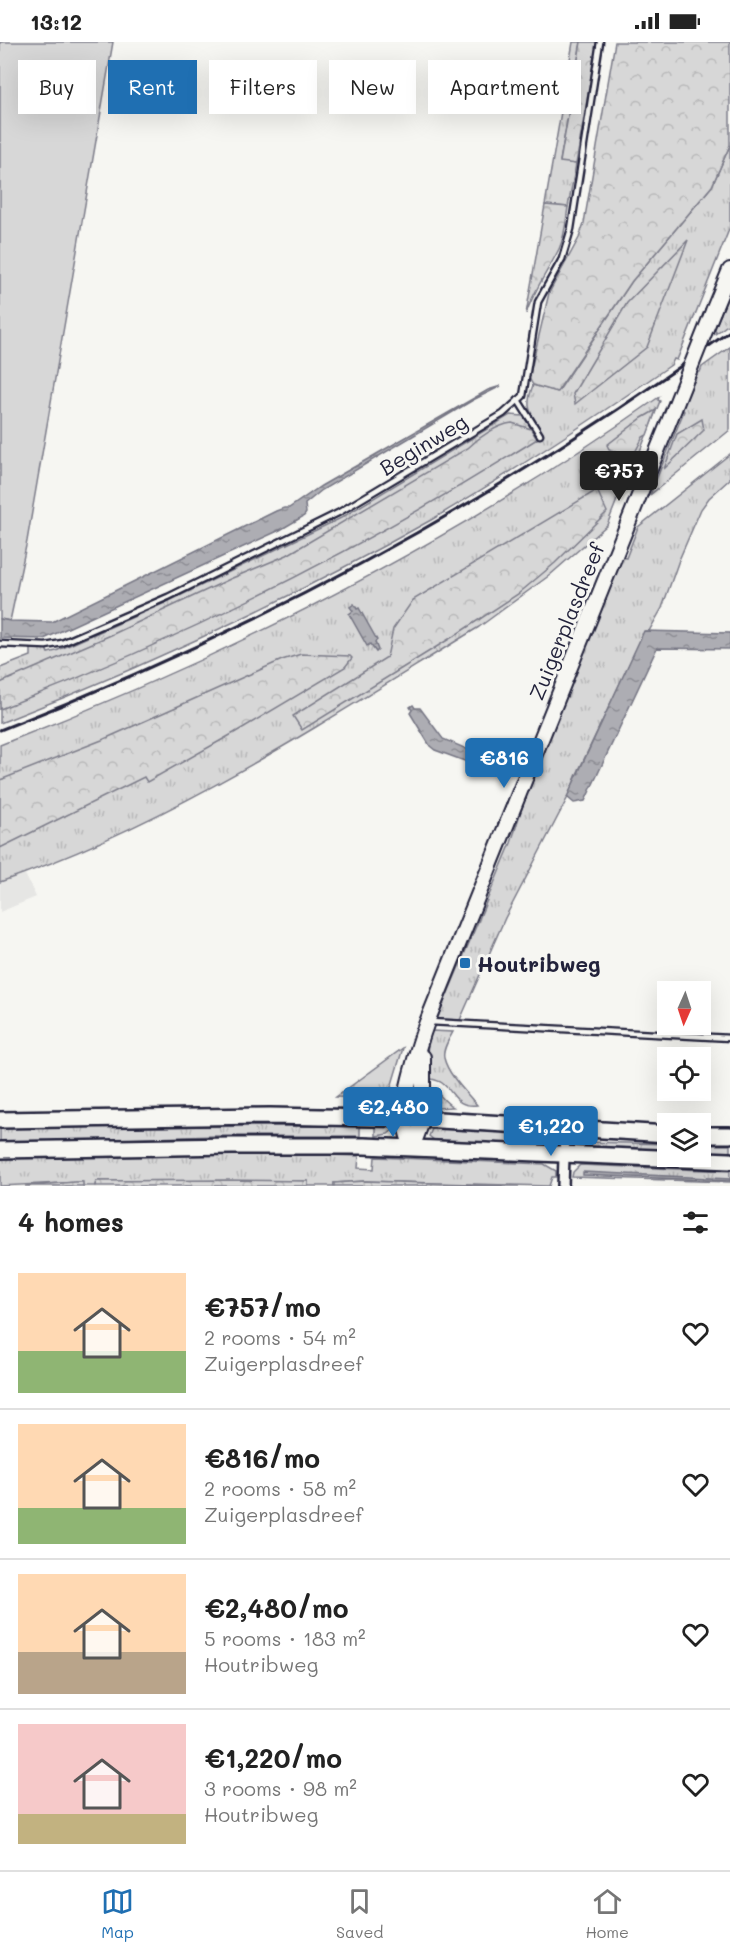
<!DOCTYPE html>
<html lang="en">
<head>
<meta charset="utf-8">
<style>
	body { margin:0; font-family:Mali,sans-serif; background:#f6f6f6; color:#222; height:100vh; display:flex; flex-direction:column; font-size:22px; white-space:nowrap }
	* { box-sizing:border-box; margin:0 }
	p { font-size:20px; color:#767676 }
	.icon { flex:none; width:33px; height:33px; fill:none; stroke:currentColor; stroke-width:2; stroke-linecap:round; stroke-linejoin:round }
	.map { position:relative; height:1144px; overflow:hidden }
	.side { display:flex; flex-direction:column; background:#fff; flex:1 }
	.side>* { flex:none }
	.top-card { position:absolute; left:18px; top:18px; width:694px; height:54px; display:flex; gap:12px }
	.needle { width:39px; rotate:183deg }
	.fabs { position:absolute; left:657px; top:939px; display:grid; gap:12px }
	.fabs a { display:grid; place-items:center; width:54px; height:54px; border-radius:0px; background:#fff; box-shadow:0 6px 24px #0002; font-size:30px }
	.price { position:absolute; translate:-50% -51px; padding:0 14px; border-radius:6px; background:#1f6fb2; color:#fff; font-size:20px; line-height:39px; filter:drop-shadow(0 2px 3px #0008) }
	.price::after { content:''; position:absolute; left:50%; top:36px; width:18px; height:14px; margin-left:-9px; background:inherit; clip-path:polygon(0 0,100% 0,50% 100%) }
	.price.on { background:#222; color:#fff }
	ul { padding:0; list-style:none }
	li { display:flex; align-items:center; gap:18px; height:150px; padding:0 18px }
	li+li { border-top:2px solid #e0e0e0 }
	li span { display:grid; place-items:center; flex:none; width:168px; height:120px; border-radius:0px; color:#555 }
	li>.icon { margin-inline-start:auto }
	span .icon { width:72px; height:72px; fill:#fffc; stroke-width:1 }
	li b { font-size:26px }
	h2 { display:flex; justify-content:space-between; align-items:center; height:72px; padding:0 18px; font-size:26px }
	.chip { padding:0 21px; border-radius:0px; background:#fff; box-shadow:0 6px 24px #0002; font-size:21px; line-height:54px }
	.chip.on { background:#1f6fb2; color:#fff }
	.status { display:flex; justify-content:space-between; align-items:center; height:42px; padding:0 30px; background:#fff; direction:ltr }
	.status svg { height:16px; fill:currentColor }
	.menu { display:flex; justify-content:space-around; align-items:center; height:84px; border-top:2px solid #e0e0e0; background:#fff; font-size:16px; color:#767676 }
	.menu a { display:grid; justify-items:center; gap:3px }
	.menu .on { color:#1f6fb2 }
	.map>svg:first-child { display:block }
	.built { fill:#e6e6e4 }
	.grass { fill:url(#grass-tufts); stroke:#7c7c89; stroke-width:1.5 }
	.forest { fill:url(#forest-crowns); stroke:#7c7c89; stroke-width:1.5 }
	.park { fill:#d7d7d7; stroke:#7c7c89; stroke-width:1.5 }
	.water { fill:url(#water-ripples); stroke:#757583; stroke-width:1.5 }
	.lines { fill:none; stroke-linecap:round; stroke-linejoin:round }
	.service-casing { stroke:#22223b; stroke-width:9 }
	.minor-casing { stroke:#22223b; stroke-width:14 }
	.secondary-casing { stroke:#22223b; stroke-width:18 }
	.primary-casing { stroke:#22223b; stroke-width:20 }
	.service { stroke:#f6f6f2; stroke-width:4.5 }
	.minor { stroke:#f6f6f2; stroke-width:9 }
	.secondary { stroke:#f6f6f2; stroke-width:14 }
	.primary { stroke:#f6f6f2; stroke-width:15 }
	.rail { stroke:#22223b; stroke-width:3 }
	.secondary-bridge-casing { stroke:#22223b; stroke-width:18; stroke-linecap:butt }
	.secondary-bridge { stroke:#f6f6f2; stroke-width:14 }
	.poi-dot { fill:#1f6fb2; stroke:#f6f6f2; stroke-width:2 }
	.labels { text-anchor:middle; dominant-baseline:central; stroke-width:6; stroke-linejoin:round; paint-order:stroke }
	.street-label { font-size:21px; fill:#22223b; stroke:#f6f6f2 }
	.poi-label { font-size:21px; font-weight:bold; fill:#22223b; stroke:#f6f6f2; text-anchor:start }
</style>
</head>
<body>
<div class="status"><b>13:12</b><svg viewBox="0 0 49 12"><path d="M0 12V9h3v3zM5 12V6h3v6zM10 12V3h3v9zM15 12V0h3v12zM26 1h20v11H26zM47 4h2v5h-2z"/></svg></div>
<div class="map">
<svg width="730" height="1144" viewBox="0 0 730 1144">
	<defs>
		<pattern id="grass-tufts" width="24" height="20" patternUnits="userSpaceOnUse" patternTransform="scale(1.5)"><rect width="24" height="20" fill="#d7d7d7"/><path d="M3 7l-1-3M5 7V3M7 7l1-3M15 17l-1-3M17 17v-4M19 17l1-3" fill="none" stroke="#b8b8b9"/></pattern>
		<pattern id="forest-crowns" width="20" height="18" patternUnits="userSpaceOnUse" patternTransform="scale(1.5)"><rect width="20" height="18" fill="#d7d7d7"/><path d="M2 6a3 3 0 1 1 6 0M12 15a3 3 0 1 1 6 0" fill="none" stroke="#b8b8b9"/></pattern>
		<pattern id="water-ripples" width="26" height="14" patternUnits="userSpaceOnUse" patternTransform="scale(1.5)"><rect width="26" height="14" fill="#adadb3"/><path d="M2 4q2-2 4 0t4 0M15 11q2-2 4 0t4 0" fill="none" stroke="#8c8c93"/></pattern>
	</defs>
	<rect width="100%" height="100%" fill="#f6f6f2"/>
	<filter id="ink" filterUnits="userSpaceOnUse"><feTurbulence type="fractalNoise" baseFrequency=".0167" numOctaves="2"/><feDisplacementMap in="SourceGraphic" scale="12" xChannelSelector="R" yChannelSelector="G"/><feConvolveMatrix kernelMatrix="1 2 1 2 8 2 1 2 1" color-interpolation-filters="sRGB"/></filter>
	<g filter="url(#ink)">
		<path class="built" d="M25,832l11,23 -36,15v-30z"/>
		<g class="grass">
			<path d="M573,0h8l-21,119 16,3 -8,43 -23,-2z"/>
			<path d="M730,103v82l-53,133 -3,-1 -3,6c-78,54 -158,107 -240,155 -139,78 -283,146 -431,203v-55l31,-12v-8h15l2,5 8,-2 111,-49 174,-84 169,-103 13,1 15,22 5,-2c-10,-24 -20,-24 -10,-51l25,7 74,-111 80,-95z"/>
			<path d="M730,241v40l-15,11 1,-3 -2,-1 13,-31 -3,-2z"/>
			<path d="M730,305v83l-80,65 34,-84 -2,-2 16,-37h2l2,-5z"/>
			<path d="M659,355l-1,3 2,1 -26,65 -3,-1 -24,60 -57,50 -71,52c-154,94 -307,196 -479,255v-137c232,-90 455,-204 659,-348z"/>
			<path d="M730,412v25l-21,19 -8,11 -22,51 -17,48 -13,23h-4l-68,143 -10,25 -62,119 -45,102 -23,-1 74,-176 19,-61 92,-225 4,1 12,-31z"/>
			<path d="M431,989l22,1c-4,7 -11,18 -9,26 4,17 22,34 33,47 -22,2 -21,-11 -35,-22 -4,-3 -12,-4 -18,-6l-1,-6z"/>
			<path d="M403,1006l-13,43 -6,7 -48,-1z"/>
			<path d="M426,1044c13,4 16,15 27,21l-16,1 -6,-5z"/>
			<path d="M360,1084v10h-145l-215,7v-16z"/>
			<path d="M376,1084h10l8,3 -6,5 -12,2z"/>
			<path d="M440,1086l98,6 9,6 1,4 -3,3 -111,-7 -5,-4 3,-7z"/>
			<path d="M586,1100l81,2v10l-81,-4 -2,-4z"/>
			<path d="M700,1103h30v11l-29,-1z"/>
			<path d="M271,1111l88,3 -1,12 16,1 1,-12 169,7 12,7v6h-4l-3,9 -184,-5 -31,2v3h-26v-5h-212l-1,5h-12l-1,-4 -82,4v-29z"/>
			<path d="M580,1123l150,6v11l-158,-5 1,-5z"/>
		</g>
		<g class="forest">
			<path d="M581,0h16l-21,122 -16,-2z"/>
			<path d="M615,0h115v103l-18,41 -80,95 -75,111 -24,-7 -4,-7 20,-85 30,-55 5,-15z"/>
			<path d="M545,163l23,2c-2,14 -3,30 -9,42 -11,22 -25,41 -33,65z"/>
			<path d="M688,198l-41,107 -72,57 -2,-10 54,-91z"/>
			<path d="M656,368l-9,25 -4,2 -11,21 -23,-9 -2,-4 35,-27z"/>
			<path d="M702,377l2,11 -40,39 13,-35z"/>
			<path d="M512,381l19,6 6,10c-170,107 -349,198 -537,270v-26l111,-48 119,-56 57,-24 181,-107c11,-11 29,-23 44,-25z"/>
			<path d="M608,415l22,10 -9,24c-11,-8 -15,-21 -13,-34z"/>
			<path d="M597,448l10,22 -52,51 -37,31 -64,42 -152,94 -9,-14 94,-59 6,-28 20,-29z"/>
			<path d="M301,612l49,2 2,2 -7,9 -111,66 -87,49 -3,-5 -144,71v-68l102,-40 180,-80z"/>
			<path d="M226,1138l82,1v5h-213l1,-5z"/>
			<path d="M365,1139l154,5h-185v-3z"/>
			<path d="M75,1140h8v4h-58z"/>
		</g>
		<path class="park" d="M0,0h113l-86,499 -17,80 -10,-2z"/>
		<g class="water">
			<path d="M501,344l-28,14 -151,90 -17,14 1,9 -2,3 -24,14 -236,109 -44,-1v-19l10,2 42,1 224,-111 8,-3h5l32,-22 167,-96z"/>
			<path d="M354,562l3,5 2,-1 18,32 -2,2 3,8 -2,2 -6,-8 -3,2 -18,-32 4,-3 -3,-4z"/>
			<path d="M644,589l86,2v16l-73,-1 -72,153 -11,2 -7,-6z"/>
			<path d="M413,663l2,3h5l23,31 38,16 4,6 -1,3 -6,2 -43,-16 -5,-4 -20,-33 2,-3 -2,-3z"/>
			<path d="M583,1130l147,7v2l-147,-6z"/>
		</g>
		<g class="lines">
			<g class="service-casing">
				<g id="service">
					<path d="M518,358l22,35"/>
					<path d="M0,602l46,2 16,-3 106,-46 170,-84 165,-99 20,-18 15,-94 24,-43 9,-30 29,-187"/>
					<path d="M430,980l300,16"/>
				</g>
			</g>
			<g class="minor-casing">
				<path id="minor" d="M563,1144l2,-57"/>
			</g>
			<g class="secondary-casing">
				<g id="secondary">
					<path d="M713,269l17,-41"/>
					<path d="M412,1106c-3,-9 -7,-19 -8,-28 -3,-18 16,-79 23,-98l247,-613"/>
					<path d="M412,1106l11,-29v-62"/>
				</g>
			</g>
			<g class="primary-casing">
				<g id="primary">
					<path d="M0,1078l270,-4 153,3 245,15"/>
					<path d="M700,1093h30"/>
					<path d="M0,1108l232,-4h132l366,15"/>
				</g>
			</g>
			<use href="#service" class="service"/>
			<use href="#minor" class="minor"/>
			<use href="#secondary" class="secondary"/>
			<use href="#primary" class="primary"/>
			<path class="rail" d="M0,688c260,-101 504,-234 730,-399"/>
			<g class="secondary-bridge-casing">
				<path id="secondary-bridge" d="M674,367l39,-98"/>
			</g>
			<use href="#secondary-bridge" class="secondary-bridge"/>
		</g>
	</g>
	<rect class="poi-dot" x="459" y="915" width="12" height="12" rx="3"/>
	<g class="labels">
		<g class="street-label">
			<text transform="translate(423 402) rotate(-31)">Beginweg</text>
			<text transform="translate(566 579) rotate(-68)">Zuigerplasdreef</text>
		</g>
		<g class="poi-label">
			<text x="477" y="921">Houtribweg</text>
		</g>
	</g>
</svg>
<div class="fabs">
<a><svg class="needle" viewBox="-14 -14 28 28"><path d="M0-13l5 13h-10z" fill="#e53935"/><path d="M0 13l5-13h-10z" fill="#767676"/></svg></a>
<a><svg class="icon" aria-label="locate" viewBox="0 0 24 24"><circle cx="12" cy="12" r="6"/><path d="M12 2v4M12 18v4M2 12h4M18 12h4"/></svg></a>
<a><svg class="icon" aria-label="layers" viewBox="0 0 24 24"><path d="M12 4l9 5-9 5-9-5zM3 14l9 5 9-5"/></svg></a>
</div>
<b class="price on" style="left:619px;top:460px">€757</b>
<b class="price" style="left:504px;top:747px">€816</b>
<b class="price" style="left:393px;top:1096px">€2,480</b>
<b class="price" style="left:551px;top:1115px">€1,220</b>
<div class="top-card">
<a class="chip">Buy</a>
<a class="chip on">Rent</a>
<a class="chip">Filters</a>
<a class="chip">New</a>
<a class="chip">Apartment</a>
</div>
</div>
<section class="side">
<h2>4 homes<svg class="icon" aria-label="filters" viewBox="0 0 24 24"><path d="M4 7h16M4 17h16"/><circle cx="9" cy="7" r="2"/><circle cx="15" cy="17" r="2"/></svg></h2>
<ul>
<li><span style="background:linear-gradient(#ffd9b3 65%,#8fb573 0)"><svg class="icon" aria-label="home" viewBox="0 0 24 24"><path d="M3 11l9-7 9 7M6 9v11h12V9"/></svg></span><div><b>€757/mo</b><p>2 rooms · 54 m²</p><p>Zuigerplasdreef</p></div><svg class="icon" aria-label="heart" viewBox="0 0 24 24"><path d="M12 20l-8-8c-3-5 5-10 8-4 3-6 11-1 8 4z"/></svg></li>
<li><span style="background:linear-gradient(#ffd9b3 70%,#8fb573 0)"><svg class="icon" aria-label="home" viewBox="0 0 24 24"><path d="M3 11l9-7 9 7M6 9v11h12V9"/></svg></span><div><b>€816/mo</b><p>2 rooms · 58 m²</p><p>Zuigerplasdreef</p></div><svg class="icon" aria-label="heart" viewBox="0 0 24 24"><path d="M12 20l-8-8c-3-5 5-10 8-4 3-6 11-1 8 4z"/></svg></li>
<li><span style="background:linear-gradient(#ffd9b3 65%,#b9a48a 0)"><svg class="icon" aria-label="home" viewBox="0 0 24 24"><path d="M3 11l9-7 9 7M6 9v11h12V9"/></svg></span><div><b>€2,480/mo</b><p>5 rooms · 183 m²</p><p>Houtribweg</p></div><svg class="icon" aria-label="heart" viewBox="0 0 24 24"><path d="M12 20l-8-8c-3-5 5-10 8-4 3-6 11-1 8 4z"/></svg></li>
<li><span style="background:linear-gradient(#f6c9c9 75%,#c2b280 0)"><svg class="icon" aria-label="home" viewBox="0 0 24 24"><path d="M3 11l9-7 9 7M6 9v11h12V9"/></svg></span><div><b>€1,220/mo</b><p>3 rooms · 98 m²</p><p>Houtribweg</p></div><svg class="icon" aria-label="heart" viewBox="0 0 24 24"><path d="M12 20l-8-8c-3-5 5-10 8-4 3-6 11-1 8 4z"/></svg></li>
</ul>
</section>
<nav class="menu">
<a class="on"><svg class="icon" aria-label="map" viewBox="0 0 24 24"><path d="M3 6l6-2 6 2 6-2v14l-6 2-6-2-6 2zM9 4v14M15 6v14"/></svg>Map</a>
<a><svg class="icon" aria-label="saved" viewBox="0 0 24 24"><path d="M7 4h10v16l-5-4-5 4z"/></svg>Saved</a>
<a><svg class="icon" aria-label="home" viewBox="0 0 24 24"><path d="M3 11l9-7 9 7M6 9v11h12V9"/></svg>Home</a>
</nav>
</body>
</html>
